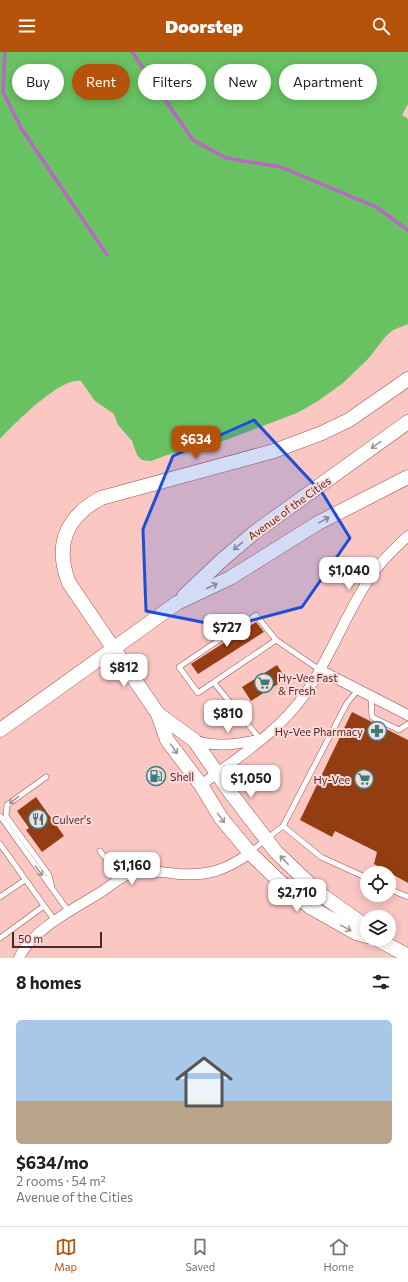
<!DOCTYPE html>
<html lang="en">
<head>
<meta charset="utf-8">
<style>
	body { margin:0; font-family:Commissioner,sans-serif; background:#f6f6f6; color:#202124; height:100vh; display:flex; flex-direction:column; font-size:15px; white-space:nowrap }
	* { box-sizing:border-box; margin:0 }
	p { font-size:13px; color:#757577 }
	.icon { flex:none; width:22px; height:22px; fill:none; stroke:currentColor; stroke-width:2; stroke-linecap:round; stroke-linejoin:round }
	.map { position:relative; height:906px; overflow:hidden }
	.drawer { display:flex; flex-direction:column; background:#fff; flex:1 }
	.drawer>* { flex:none }
	.banner { position:absolute; left:12px; top:12px; width:384px; height:36px; display:flex; gap:8px }
	.controls { position:absolute; left:360px; top:814px; display:grid; gap:8px }
	.controls a { display:grid; place-items:center; width:36px; height:36px; border-radius:50%; background:#fff; box-shadow:0 2px 10px #0003; font-size:20px }
	.scale { position:absolute; left:12px; bottom:10px; width:90px; box-sizing:border-box; padding-left:4px; border:2px solid #4b2a29; border-top:0; font-size:11px; line-height:14px; white-space:nowrap; color:#4b2a29; -webkit-text-stroke:3px #fcd9d6; paint-order:stroke }
	.price { position:absolute; translate:-50% -34px; padding:0 9px; border-radius:8px; background:#fff; color:#222; font-size:13px; line-height:26px; filter:drop-shadow(0 1px 2px #0008) }
	.price::after { content:''; position:absolute; left:50%; top:24px; width:12px; height:9px; margin-left:-6px; background:inherit; clip-path:polygon(0 0,100% 0,50% 100%) }
	.price.selected { background:#b45309; color:#fff }
	ul { padding:0; list-style:none }
	li { display:grid; align-content:center; gap:8px; height:212px; padding:0 16px }
	li span { display:grid; place-items:center; height:124px; border-radius:6px; color:#555 }
	li>.icon { margin-inline-start:auto }
	span .icon { width:72px; height:72px; fill:#fffc; stroke-width:1 }
	li b { font-size:17px }
	h2 { display:flex; justify-content:space-between; align-items:center; height:48px; padding:0 16px; font-size:17px }
	.chip { padding:0 14px; border-radius:18px; background:#fff; box-shadow:0 2px 10px #0003; font-size:14px; line-height:36px }
	.chip.selected { background:#b45309; color:#fff }
	header { display:flex; justify-content:space-between; align-items:center; height:52px; padding:0 16px; background:#b45309; color:#fff; font-size:18px; font-weight:800 }
	.dock { display:flex; justify-content:space-around; align-items:center; height:56px; border-top:1px solid #e0e0e0; background:#fff; font-size:11px; color:#757577 }
	.dock a { display:grid; justify-items:center; gap:2px }
	.dock .selected { color:#b45309 }
	.map>svg:first-child { display:block }
	.green { fill:#68c262 }
	.lines { fill:none; stroke-linecap:round; stroke-linejoin:round }
	.stream { stroke:#ba66c5; stroke-width:3.5 }
	.building { fill:#953d12 }
	.lane-casing { stroke:#9e5452; stroke-width:6 }
	.street-casing { stroke:#9e5452; stroke-width:11 }
	.secondary-casing { stroke:#9e5452; stroke-width:15 }
	.lane { stroke:#fff; stroke-width:5 }
	.street { stroke:#fff; stroke-width:10 }
	.secondary { stroke:#fff; stroke-width:14 }
	.oneway { stroke:#a59494 }
	.marked { fill:#1d4ed8; fill-opacity:0.2; stroke:#1d4ed8; stroke-width:3; stroke-linejoin:round }
	.labels { text-anchor:middle; dominant-baseline:central; stroke-width:4; stroke-linejoin:round; paint-order:stroke }
	.street-label { font-size:11px; fill:#4b2a29; stroke:#fcd9d6 }
	.poi-label { font-size:11px; fill:#4b2a29; stroke:#fcd9d6; text-anchor:start }
</style>
</head>
<body>
<header><svg class="icon" aria-label="menu" viewBox="0 0 24 24"><path d="M4 6h16M4 12h16M4 18h16"/></svg>Doorstep<svg class="icon" aria-label="search" viewBox="0 0 24 24"><circle cx="10" cy="10" r="6"/><path d="M15 15l6 6"/></svg></header>
<div class="map">
<svg width="408" height="906" viewBox="0 0 408 906">
	<rect width="100%" height="100%" fill="#fac7c3"/>
	<path class="green" d="M0,0h408v52l-6,11 6,4v205l-15,6 -7,6 -18,23 -25,24 -25,18 -21,12 -71,27 -59,15 -16,6 -9,-1 -5,-5 -5,-14 -14,-16 -4,-11 -19,-13 -14,-20c-20,-5 -67,43 -81,58z"/>
	<g class="lines">
		<g class="stream">
			<path d="M5,0l-2,40 18,36 86,127"/>
			<path d="M132,0l61,88 33,18 55,9 95,40 32,23"/>
		</g>
	</g>
	<g class="building">
		<path d="M256,570l8,10 -66,42 -7,-10z"/>
		<path d="M277,613l9,14 -35,22 -9,-14z"/>
		<path d="M352,660l56,28v143l-34,-19 3,-12 -42,-21 -3,6 -32,-17z"/>
		<path d="M36,745l28,39 -22,16 -16,-22 3,-2 -12,-17z"/>
	</g>
	<g class="lines">
		<g class="lane-casing">
			<g id="lane">
				<path d="M276,588l-78,53 -19,-26 77,-52 20,25 44,30"/>
				<path d="M214,631l46,56"/>
				<path d="M371,645l1,20 27,13 9,-6"/>
				<path d="M46,725l-39,28 -1,11 43,59 3,13"/>
				<path d="M0,764l69,96"/>
				<path d="M283,774l38,31 46,21"/>
				<path d="M0,792l55,77"/>
				<path d="M100,799l21,28"/>
				<path d="M250,800l33,-26 64,-123 11,-13"/>
				<path d="M389,837l19,8"/>
				<path d="M0,845l25,-17"/>
				<path d="M0,886l44,-32"/>
			</g>
		</g>
		<g class="street-casing">
			<g id="street">
				<path d="M320,618l88,45"/>
				<path d="M194,688c22,8 42,4 64,0"/>
				<path d="M201,733c36,-27 79,-54 105,-92 25,-37 40,-80 65,-117 10,-15 24,-28 37,-40"/>
				<path d="M19,906c13,-29 57,-50 82,-66 8,-5 17,-13 26,-17 17,-6 35,-3 52,-1 30,2 47,-4 71,-21"/>
			</g>
		</g>
		<g class="secondary-casing">
			<g id="secondary">
				<path d="M184,544l38,-36 33,-28 153,-110"/>
				<path d="M158,662l36,26 36,52 46,60 43,41 42,30 6,6"/>
				<path d="M0,678l177,-127 53,-25 88,-55 90,-46"/>
				<path d="M367,884l-11,-3 -46,-26 -32,-27 -28,-27 -29,-35 -20,-33 -34,-45 -9,-26 -89,-131c-15,-38 -3,-66 32,-85l173,-47 48,-18 27,-13 59,-41"/>
				<path d="M377,887l31,17"/>
			</g>
		</g>
		<use href="#lane" class="lane"/>
		<use href="#street" class="street"/>
		<use href="#secondary" class="secondary"/>
	</g>
	<defs><path id="oneway-shaft" d="M-6 0H5M1.5-3L5.5 0L1.5 3" fill="none" stroke-width="1.6" stroke-linecap="round" stroke-linejoin="round"/></defs>
	<g class="oneway">
		<use href="#oneway-shaft" transform="translate(376 393) rotate(144)"/>
		<use href="#oneway-shaft" transform="translate(324 468) rotate(-29)"/>
		<use href="#oneway-shaft" transform="translate(238 494) rotate(140)"/>
		<use href="#oneway-shaft" transform="translate(212 534) rotate(-25)"/>
		<use href="#oneway-shaft" transform="translate(174 697) rotate(54)"/>
		<use href="#oneway-shaft" transform="translate(14 748) rotate(143)"/>
		<use href="#oneway-shaft" transform="translate(221 766) rotate(54)"/>
		<use href="#oneway-shaft" transform="translate(284 808) rotate(-134)"/>
		<use href="#oneway-shaft" transform="translate(39 819) rotate(54)"/>
		<use href="#oneway-shaft" transform="translate(346 876) rotate(29)"/>
	</g>
	<path class="marked" d="M254,368l69,74 27,44 -48,69 -75,20 -81,-16 -3,-82 30,-73z"/>
	<defs>
		<g id="supermarket-ring" transform="scale(1)"><circle r="9.5" fill="#fcd9d6" stroke="#357e84" stroke-width="1.5"/><path d="M-6-5.5h2.5l.6 2H6L4.5 2H-2.5L-4.4-4H-6ZM-1.5 3.2a1.3 1.3 0 1 0 .1 0ZM3 3.2a1.3 1.3 0 1 0 .1 0Z" fill="#357e84"/></g>
		<g id="pharmacy-ring" transform="scale(1)"><circle r="9.5" fill="#fcd9d6" stroke="#357e84" stroke-width="1.5"/><path d="M-2-6h4v4h4v4h-4v4h-4v-4h-4v-4h4Z" fill="#357e84"/></g>
		<g id="fuel-ring" transform="scale(1)"><circle r="9.5" fill="#fcd9d6" stroke="#357e84" stroke-width="1.5"/><path d="M-5.5-6h7V0h2V4h1.3V-2.5L3-4.5l.8-.8L6-3V5H2.5V1h-1V6h-7ZM-4.2-4.7v3.2H.2V-4.7Z" fill="#357e84"/></g>
		<g id="restaurant-ring" transform="scale(1)"><circle r="9.5" fill="#fcd9d6" stroke="#357e84" stroke-width="1.5"/><path d="M-5-6h1v4h1v-4h1v4h1v-4h1v5L-1.5 .5V6h-2V.5L-5-1ZM5-6V6H3V1.5H1.5Q1.5-4 5-6Z" fill="#357e84"/></g>
	</defs>
	<g fill-rule="evenodd">
		<use href="#supermarket-ring" x="264" y="631"/>
		<use href="#pharmacy-ring" x="377" y="679"/>
		<use href="#fuel-ring" x="156" y="724"/>
		<use href="#supermarket-ring" x="364" y="727"/>
		<use href="#restaurant-ring" x="38" y="767"/>
	</g>
	<g class="labels">
		<g class="street-label">
			<text transform="translate(289 456) rotate(-36)">Avenue of the Cities</text>
		</g>
		<g class="poi-label">
			<text x="278" y="625">Hy-Vee Fast<tspan x="278" dy="13">&amp; Fresh</tspan></text>
			<text x="363" y="679" text-anchor="end">Hy-Vee Pharmacy</text>
			<text x="170" y="724">Shell</text>
			<text x="350" y="727" text-anchor="end">Hy-Vee</text>
			<text x="52" y="767">Culver's</text>
		</g>
	</g>
</svg>
<div class="controls">
<a><svg class="icon" aria-label="locate" viewBox="0 0 24 24"><circle cx="12" cy="12" r="6"/><path d="M12 2v4M12 18v4M2 12h4M18 12h4"/></svg></a>
<a><svg class="icon" aria-label="layers" viewBox="0 0 24 24"><path d="M12 4l9 5-9 5-9-5zM3 14l9 5 9-5"/></svg></a>
</div>
<div class="scale">50 m</div>
<b class="price selected" style="left:196px;top:408px">$634</b>
<b class="price" style="left:349px;top:539px">$1,040</b>
<b class="price" style="left:227px;top:596px">$727</b>
<b class="price" style="left:124px;top:636px">$812</b>
<b class="price" style="left:228px;top:682px">$810</b>
<b class="price" style="left:251px;top:747px">$1,050</b>
<b class="price" style="left:132px;top:834px">$1,160</b>
<b class="price" style="left:297px;top:861px">$2,710</b>
<div class="banner">
<a class="chip">Buy</a>
<a class="chip selected">Rent</a>
<a class="chip">Filters</a>
<a class="chip">New</a>
<a class="chip">Apartment</a>
</div>
</div>
<section class="drawer">
<h2>8 homes<svg class="icon" aria-label="filters" viewBox="0 0 24 24"><path d="M4 7h16M4 17h16"/><circle cx="9" cy="7" r="2"/><circle cx="15" cy="17" r="2"/></svg></h2>
<ul>
<li><span style="background:linear-gradient(#a9c7e8 65%,#b9a48a 0)"><svg class="icon" aria-label="home" viewBox="0 0 24 24"><path d="M3 11l9-7 9 7M6 9v11h12V9"/></svg></span><div><b>$634/mo</b><p>2 rooms · 54 m²</p><p>Avenue of the Cities</p></div></li>
</ul>
</section>
<nav class="dock">
<a class="selected"><svg class="icon" aria-label="map" viewBox="0 0 24 24"><path d="M3 6l6-2 6 2 6-2v14l-6 2-6-2-6 2zM9 4v14M15 6v14"/></svg>Map</a>
<a><svg class="icon" aria-label="saved" viewBox="0 0 24 24"><path d="M7 4h10v16l-5-4-5 4z"/></svg>Saved</a>
<a><svg class="icon" aria-label="home" viewBox="0 0 24 24"><path d="M3 11l9-7 9 7M6 9v11h12V9"/></svg>Home</a>
</nav>
</body>
</html>
